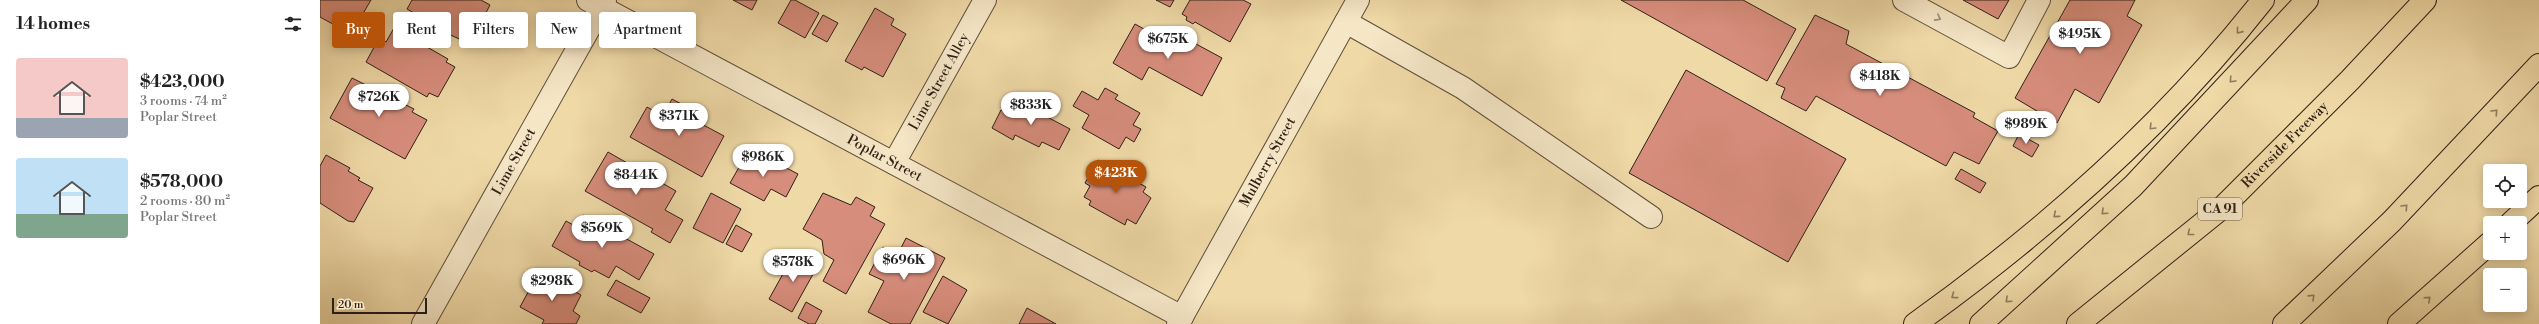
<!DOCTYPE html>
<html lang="en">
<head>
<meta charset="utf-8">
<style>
	body { margin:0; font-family:"Libre Bodoni",serif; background:#f6f6f6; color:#222; height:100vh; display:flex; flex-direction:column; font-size:15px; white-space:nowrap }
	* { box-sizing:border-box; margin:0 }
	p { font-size:13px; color:#767676 }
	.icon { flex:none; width:22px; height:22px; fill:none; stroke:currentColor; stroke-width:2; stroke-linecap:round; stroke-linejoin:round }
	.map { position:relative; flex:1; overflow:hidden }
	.sheet { display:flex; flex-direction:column; background:#fff; width:320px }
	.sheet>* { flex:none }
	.top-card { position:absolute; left:12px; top:12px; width:380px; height:36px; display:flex; gap:8px }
	.fabs { position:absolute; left:2163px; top:164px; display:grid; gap:8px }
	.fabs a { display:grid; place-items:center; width:44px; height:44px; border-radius:4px; background:#fff; box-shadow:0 2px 10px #0003; font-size:20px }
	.scale { position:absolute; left:12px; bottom:10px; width:95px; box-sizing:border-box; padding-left:4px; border:2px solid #2e2017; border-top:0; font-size:11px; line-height:14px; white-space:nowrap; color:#2e2017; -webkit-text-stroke:3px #f5e6c6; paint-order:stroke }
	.price { position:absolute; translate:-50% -34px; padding:0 9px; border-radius:14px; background:#fff; color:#222; font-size:13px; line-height:26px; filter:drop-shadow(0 1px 2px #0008) }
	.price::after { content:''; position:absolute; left:50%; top:24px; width:12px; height:9px; margin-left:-6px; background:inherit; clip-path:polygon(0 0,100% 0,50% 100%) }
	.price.on { background:#b45309; color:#fff }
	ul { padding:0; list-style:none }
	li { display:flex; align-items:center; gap:12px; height:100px; padding:0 16px }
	li span { display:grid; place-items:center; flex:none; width:112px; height:80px; border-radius:4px; color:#555 }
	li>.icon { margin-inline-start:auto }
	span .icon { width:48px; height:48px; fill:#fffc; stroke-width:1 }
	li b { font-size:17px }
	h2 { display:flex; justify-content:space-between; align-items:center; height:48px; padding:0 16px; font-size:17px }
	.pill { padding:0 14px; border-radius:4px; background:#fff; box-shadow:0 2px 10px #0003; font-size:14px; line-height:36px }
	.pill.on { background:#b45309; color:#fff }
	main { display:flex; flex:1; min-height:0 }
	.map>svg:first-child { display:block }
	.building { fill:#d78d7c; stroke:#2e2017 }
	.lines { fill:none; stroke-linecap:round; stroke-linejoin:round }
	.minor-casing { stroke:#5e4e3b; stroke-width:24 }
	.highway-casing { stroke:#2e2017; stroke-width:24 }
	.minor { stroke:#f5e6c6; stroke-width:22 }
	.highway { stroke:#efd9a7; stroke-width:22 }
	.oneway { stroke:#9b8d77 }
	.oneway2 { stroke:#8e7c5f }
	.labels { text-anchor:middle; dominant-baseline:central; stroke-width:3; stroke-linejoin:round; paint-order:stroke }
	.shield { fill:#f5e6c6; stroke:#6a5b4c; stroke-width:1 }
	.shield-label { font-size:13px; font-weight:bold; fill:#2e2017 }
	.street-label { font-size:14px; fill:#2e2017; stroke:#f5e6c6 }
</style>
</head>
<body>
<main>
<section class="sheet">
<h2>14 homes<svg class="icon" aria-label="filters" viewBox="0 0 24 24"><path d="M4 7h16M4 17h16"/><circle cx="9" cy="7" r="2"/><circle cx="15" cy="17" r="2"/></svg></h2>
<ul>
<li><span style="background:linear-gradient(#f6c9c9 75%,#9aa5b1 0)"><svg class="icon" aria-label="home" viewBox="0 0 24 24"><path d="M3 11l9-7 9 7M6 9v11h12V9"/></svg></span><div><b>$423,000</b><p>3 rooms · 74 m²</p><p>Poplar Street</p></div></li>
<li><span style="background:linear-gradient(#bfe0f5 70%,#7fa58c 0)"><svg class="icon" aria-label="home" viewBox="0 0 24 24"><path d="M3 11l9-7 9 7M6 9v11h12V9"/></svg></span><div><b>$578,000</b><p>2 rooms · 80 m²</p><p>Poplar Street</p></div></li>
</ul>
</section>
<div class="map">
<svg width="2219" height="324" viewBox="0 0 2219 324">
	<rect width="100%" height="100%" fill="#efd9a7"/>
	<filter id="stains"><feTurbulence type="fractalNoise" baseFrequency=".005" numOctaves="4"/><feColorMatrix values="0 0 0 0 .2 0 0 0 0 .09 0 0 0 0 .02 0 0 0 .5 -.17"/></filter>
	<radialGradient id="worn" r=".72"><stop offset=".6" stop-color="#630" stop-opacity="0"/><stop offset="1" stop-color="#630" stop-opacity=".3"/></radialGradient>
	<g class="building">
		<path d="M0,0h51l-20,34 -31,-17z"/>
		<path d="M92,0h69l9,5 -12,23 -3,-2 -9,16 -42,-19 2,-3 -19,-11z"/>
		<path d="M413,0h24l-5,10z"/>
		<path d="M471,0h4l24,13 -14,25 -27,-15z"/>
		<path d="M836,0h18l-4,7z"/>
		<path d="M870,0h53l8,4 -21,38 -35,-20 -2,2 -7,-4 1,-3 -5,-3z"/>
		<path d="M1301,0h122l53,29 -29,52z"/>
		<path d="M1643,0h46l-11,19z"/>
		<path d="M1750,0h65l-8,16 15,9 -43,78 -24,-14 -18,34 -42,-25z"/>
		<path d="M555,8l19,11 -3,6 15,9 -23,43 -19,-10 -2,3 -17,-9z"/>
		<path d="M503,15l15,8 -11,19 -15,-8z"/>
		<path d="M1495,15l34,16 -3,13 129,69 -2,4 25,14 -19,33 -25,-12 -8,14 -130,-70 -10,15 -25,-13 4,-10 -9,-4z"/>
		<path d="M815,24l45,25 5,-11 37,20 -20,38 -53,-29 -7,13 -29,-17z"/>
		<path d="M74,28l54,31 -2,3 9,5 -17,30 -9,-4 -2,4 -61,-35 13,-24 7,4z"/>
		<path d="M1366,70l160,89 -58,103 -159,-89z"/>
		<path d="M32,78l62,31 -2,3 15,8 -22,39 -75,-41z"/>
		<path d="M785,88l13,7 -3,4 25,14 -7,12 8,4 -7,13 -8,-5 -7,12 -37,-21 7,-13 -16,-9 9,-15 16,9z"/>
		<path d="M352,99l28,15 -4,7 28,15 -22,41 -72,-40 17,-30 16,9z"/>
		<path d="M695,100l55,29 -11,21 -17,-8 -3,5 -24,-12 -2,5 -21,-12 9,-18 13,7 -6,-4z"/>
		<path d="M1699,134l20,11 -7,12 -19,-11z"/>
		<path d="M288,152l68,39 -11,19 18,10 -13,23 -19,-11 2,-3 -68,-38z"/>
		<path d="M6,155l24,13 -2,3 12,7 -2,2 15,8 -19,34 -6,-1 -28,-18v-37z"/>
		<path d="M426,155l22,12 3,-7 27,14 -12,23 -15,-8 -7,12 -34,-18z"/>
		<path d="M778,160l48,27 -3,5 8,6 -15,26 -9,-5 -2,6 -36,-20 2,-4 -7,-4 6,-11 -5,-3z"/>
		<path d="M1641,169l25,14 -6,10 -25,-14z"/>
		<path d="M391,193l30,16 -18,34 -30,-15z"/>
		<path d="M503,193l28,12 5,-8 19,10 -5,9 15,8 -39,70 -23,-13 11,-21 -10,-6 -2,-14 -19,-11z"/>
		<path d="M263,215l71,39 -15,26 -23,-14 -7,12 -15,-8 -2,2 -13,-7 1,-3 -28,-16 14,-25 11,6z"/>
		<path d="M416,225l16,9 -10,18 -16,-8z"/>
		<path d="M586,238l39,20 -35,66h-19l-23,-12 16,-31 -15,-7 14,-27 15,7z"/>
		<path d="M474,254l23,13 -25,45 -23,-13z"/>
		<path d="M219,272l42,23 -8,16 7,5 -4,8h-34l2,-4 -24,-13z"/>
		<path d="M623,276l24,14 -19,34 -25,-12z"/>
		<path d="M296,280l34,18 -9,15 -34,-18z"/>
		<path d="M486,302l16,9 -7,13h-6l-11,-6z"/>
		<path d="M707,308l29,16h-37z"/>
	</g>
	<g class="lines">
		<g class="minor-casing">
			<g id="minor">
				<path id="s1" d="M268,0l594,317"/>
				<path d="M1584,0l105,57 30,-57"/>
				<path d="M1026,22l117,66 188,129"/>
				<path id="s2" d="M574,163l91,-163"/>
				<path id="s3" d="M103,324l182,-324"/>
				<path id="s4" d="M858,324l180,-324"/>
			</g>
		</g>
		<g class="highway-casing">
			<g id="highway">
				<path d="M2191,223l28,-26"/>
				<path d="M1595,324c130,-93 249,-198 348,-324"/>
				<path d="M1661,324l152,-138 174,-186"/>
				<path id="s5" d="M1758,324l145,-117 127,-127 75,-80"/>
				<path d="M1964,324l108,-103 147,-156"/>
				<path d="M2079,324l91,-81"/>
			</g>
		</g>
		<use href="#minor" class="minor"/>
		<use href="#highway" class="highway"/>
	</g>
	<defs><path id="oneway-chevron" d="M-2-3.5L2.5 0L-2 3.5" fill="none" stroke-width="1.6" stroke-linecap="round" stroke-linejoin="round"/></defs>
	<use class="oneway" href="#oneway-chevron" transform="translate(1618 18) rotate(28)"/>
	<g class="oneway2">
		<use href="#oneway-chevron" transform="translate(1919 31) rotate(129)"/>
		<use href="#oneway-chevron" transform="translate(1912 80) rotate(133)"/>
		<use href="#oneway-chevron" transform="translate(2175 112) rotate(-47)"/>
		<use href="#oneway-chevron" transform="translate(1832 127) rotate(135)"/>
		<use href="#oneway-chevron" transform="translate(2085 207) rotate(-47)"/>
		<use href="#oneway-chevron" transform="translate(1784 212) rotate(138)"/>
		<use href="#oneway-chevron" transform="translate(1736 215) rotate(140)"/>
		<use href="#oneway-chevron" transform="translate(1870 233) rotate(141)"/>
		<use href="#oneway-chevron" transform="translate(1634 296) rotate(144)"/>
		<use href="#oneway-chevron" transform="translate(1992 297) rotate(-44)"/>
		<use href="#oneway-chevron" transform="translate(2108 299) rotate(-42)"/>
		<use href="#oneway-chevron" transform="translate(1688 300) rotate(138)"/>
	</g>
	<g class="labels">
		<rect class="shield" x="1878" y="198" width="44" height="22" rx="3"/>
		<g class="shield-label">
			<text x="1900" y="209">CA 91</text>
		</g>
		<g class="street-label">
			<text stroke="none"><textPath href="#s2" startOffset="93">Lime Street Alley</textPath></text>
			<text stroke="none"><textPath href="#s5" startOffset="274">Riverside Freeway</textPath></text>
			<text stroke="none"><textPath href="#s1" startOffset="336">Poplar Street</textPath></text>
			<text stroke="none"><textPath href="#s3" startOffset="186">Lime Street</textPath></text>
			<text stroke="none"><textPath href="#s4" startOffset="185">Mulberry Street</textPath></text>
		</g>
	</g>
	<rect width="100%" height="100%" filter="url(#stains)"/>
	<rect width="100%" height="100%" fill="url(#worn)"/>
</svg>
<div class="fabs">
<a><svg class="icon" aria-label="locate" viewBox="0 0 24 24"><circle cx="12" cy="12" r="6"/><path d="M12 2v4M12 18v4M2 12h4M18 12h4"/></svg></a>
<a>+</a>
<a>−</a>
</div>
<div class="scale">20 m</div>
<b class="price" style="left:1760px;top:55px">$495K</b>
<b class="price" style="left:848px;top:60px">$675K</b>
<b class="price" style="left:1560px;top:97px">$418K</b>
<b class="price" style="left:59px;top:118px">$726K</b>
<b class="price" style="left:711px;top:126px">$833K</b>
<b class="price" style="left:359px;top:137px">$371K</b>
<b class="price" style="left:1706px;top:145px">$989K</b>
<b class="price" style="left:443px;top:178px">$986K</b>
<b class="price on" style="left:796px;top:194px">$423K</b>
<b class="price" style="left:316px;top:196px">$844K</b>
<b class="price" style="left:282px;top:249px">$569K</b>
<b class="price" style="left:584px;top:281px">$696K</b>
<b class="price" style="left:473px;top:283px">$578K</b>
<b class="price" style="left:232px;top:302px">$298K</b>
<div class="top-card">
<a class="pill on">Buy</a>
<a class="pill">Rent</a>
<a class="pill">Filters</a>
<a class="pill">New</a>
<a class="pill">Apartment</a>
</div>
</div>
</main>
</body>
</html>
